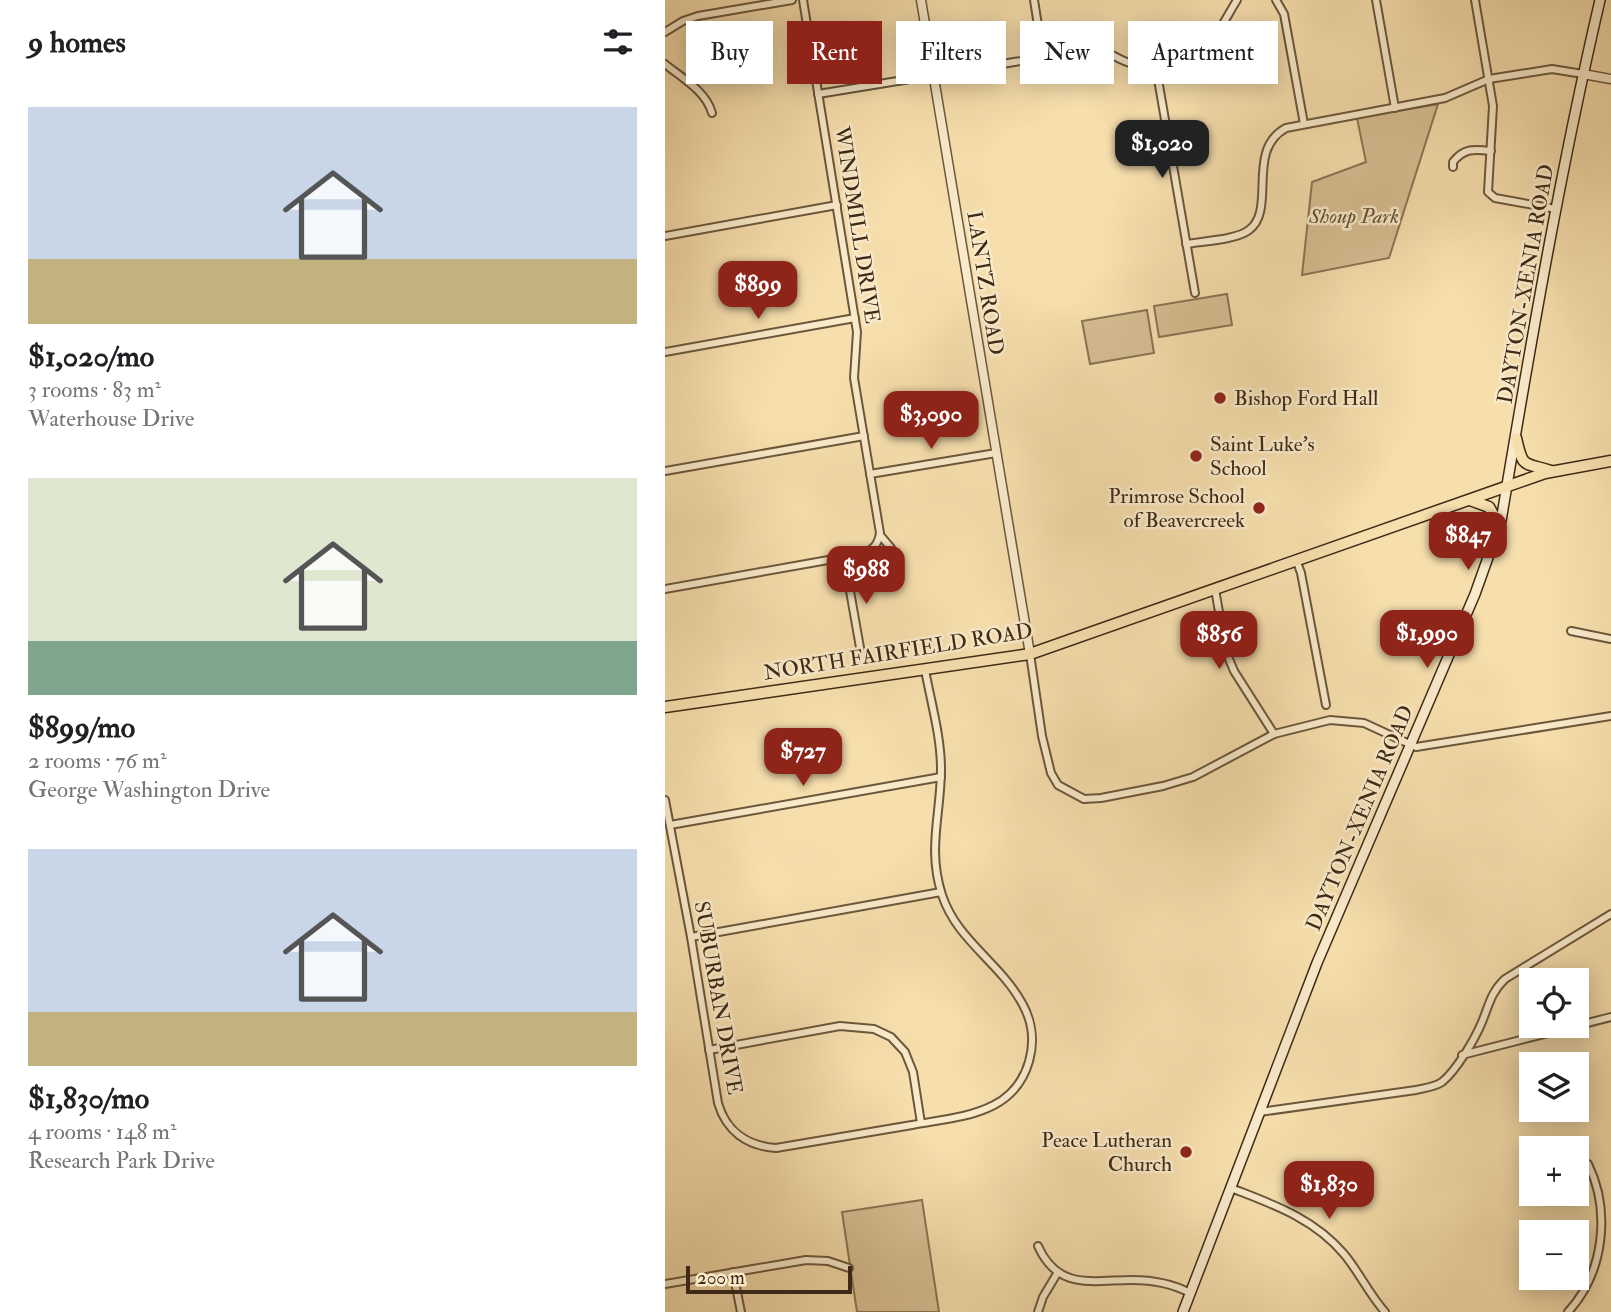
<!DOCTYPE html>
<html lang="en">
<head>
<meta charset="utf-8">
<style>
	body { margin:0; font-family:"IM FELL Double Pica",serif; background:#f6f6f6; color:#202124; height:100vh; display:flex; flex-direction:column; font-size:26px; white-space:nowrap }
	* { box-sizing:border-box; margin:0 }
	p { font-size:23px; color:#757577 }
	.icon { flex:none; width:38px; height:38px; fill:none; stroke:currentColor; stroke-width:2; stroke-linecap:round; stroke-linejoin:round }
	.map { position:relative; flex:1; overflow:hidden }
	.sheet { display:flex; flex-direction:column; background:#fff; width:665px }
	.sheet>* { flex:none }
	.top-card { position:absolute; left:21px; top:21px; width:665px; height:63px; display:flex; gap:14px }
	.fabs { position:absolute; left:854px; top:968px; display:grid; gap:14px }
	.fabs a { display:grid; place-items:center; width:70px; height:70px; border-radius:0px; background:#fff; box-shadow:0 4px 18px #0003; font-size:35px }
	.scale { position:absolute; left:21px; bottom:18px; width:166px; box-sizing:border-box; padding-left:7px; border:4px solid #3e2a16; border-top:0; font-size:19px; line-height:24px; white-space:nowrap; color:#3e2a16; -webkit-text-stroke:5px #f9eaca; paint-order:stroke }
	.price { position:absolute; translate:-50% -60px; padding:0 16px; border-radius:14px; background:#8f2418; color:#fff; font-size:23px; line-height:46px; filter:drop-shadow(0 2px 4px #0008) }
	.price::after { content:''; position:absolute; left:50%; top:42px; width:21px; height:16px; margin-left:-10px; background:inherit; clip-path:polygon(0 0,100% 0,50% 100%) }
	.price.active { background:#222; color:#fff }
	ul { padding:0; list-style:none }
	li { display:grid; align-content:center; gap:14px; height:371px; padding:0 28px }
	li span { display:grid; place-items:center; height:217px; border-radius:0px; color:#555 }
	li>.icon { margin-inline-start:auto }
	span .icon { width:126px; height:126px; fill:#fffc; stroke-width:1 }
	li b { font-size:30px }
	h2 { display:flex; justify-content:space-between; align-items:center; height:84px; padding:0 28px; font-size:30px }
	.chip { padding:0 24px; border-radius:0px; background:#fff; box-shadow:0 4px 18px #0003; font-size:24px; line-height:63px }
	.chip.active { background:#8f2418; color:#fff }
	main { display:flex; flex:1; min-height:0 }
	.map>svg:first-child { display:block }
	.green { fill:#d7bf93; stroke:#8a7454; stroke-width:2 }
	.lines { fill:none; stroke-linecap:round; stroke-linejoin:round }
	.minor-casing { stroke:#6c573c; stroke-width:10 }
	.tertiary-casing { stroke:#6c573c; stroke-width:11 }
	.secondary-casing { stroke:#3e2a16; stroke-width:12 }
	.primary-casing { stroke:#3e2a16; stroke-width:13 }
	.minor { stroke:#f9eaca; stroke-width:6 }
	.tertiary { stroke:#f9eaca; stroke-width:8 }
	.secondary { stroke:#f9eaca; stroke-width:9 }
	.primary { stroke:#f6dead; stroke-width:10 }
	.poi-dot { fill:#8f2418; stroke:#f9eaca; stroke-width:2.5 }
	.labels { text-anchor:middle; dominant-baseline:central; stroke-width:5; stroke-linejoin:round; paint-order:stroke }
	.park-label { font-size:21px; font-style:italic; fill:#644f35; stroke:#f9eaca }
	.street-label { font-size:21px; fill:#3e2a16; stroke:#f9eaca }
	.poi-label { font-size:21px; fill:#3e2a16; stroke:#f9eaca; text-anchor:start }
</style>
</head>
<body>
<main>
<section class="sheet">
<h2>9 homes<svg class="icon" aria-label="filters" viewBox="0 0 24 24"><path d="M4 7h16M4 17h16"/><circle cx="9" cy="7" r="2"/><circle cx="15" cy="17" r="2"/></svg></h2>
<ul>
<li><span style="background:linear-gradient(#c9d6e8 70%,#c2b280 0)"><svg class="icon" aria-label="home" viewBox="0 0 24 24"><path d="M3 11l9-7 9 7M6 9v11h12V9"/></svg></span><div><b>$1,020/mo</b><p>3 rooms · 83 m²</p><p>Waterhouse Drive</p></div></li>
<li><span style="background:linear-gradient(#dfe7d0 75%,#7fa58c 0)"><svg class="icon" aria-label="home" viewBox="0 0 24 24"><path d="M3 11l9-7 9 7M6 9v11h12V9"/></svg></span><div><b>$899/mo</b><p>2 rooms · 76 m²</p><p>George Washington Drive</p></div></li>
<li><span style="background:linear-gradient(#c9d6e8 75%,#c2b280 0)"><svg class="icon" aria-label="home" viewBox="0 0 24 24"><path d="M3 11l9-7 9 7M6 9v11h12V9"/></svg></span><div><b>$1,830/mo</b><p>4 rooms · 148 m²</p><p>Research Park Drive</p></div></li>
</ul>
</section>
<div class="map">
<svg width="946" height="1312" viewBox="0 0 946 1312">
	<rect width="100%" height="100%" fill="#f6dead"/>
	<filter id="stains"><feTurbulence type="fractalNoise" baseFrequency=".00286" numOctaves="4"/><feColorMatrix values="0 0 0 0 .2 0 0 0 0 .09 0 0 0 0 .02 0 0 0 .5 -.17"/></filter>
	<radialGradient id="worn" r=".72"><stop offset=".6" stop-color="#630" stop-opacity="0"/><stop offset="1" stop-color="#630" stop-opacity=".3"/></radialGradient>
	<g class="green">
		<path d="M773,104l-49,154 -87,17 10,-93 54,-20 -9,-44z"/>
		<path d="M562,294l5,31 -73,12 -5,-31z"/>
		<path d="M482,310l7,43 -64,11 -8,-43z"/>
		<path d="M257,1200l17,112h-82l-15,-100z"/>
	</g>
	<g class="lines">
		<g class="minor-casing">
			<g id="minor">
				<path d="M369,0l9,57"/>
				<path d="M611,0l8,14 20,110"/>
				<path d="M711,0l19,108"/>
				<path d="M810,0l18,106 -5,86 7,6 61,11"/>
				<path d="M0,32l18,-11 15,-5 94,-16"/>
				<path d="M490,62l40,231"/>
				<path d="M0,64c17,14 41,27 47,49"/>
				<path d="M153,94l276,-45c16,1 25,13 40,15 10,2 22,-2 32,-4 47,-8 48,-22 71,-60"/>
				<path d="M788,167v-5c11,-14 21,-13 38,-11"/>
				<path d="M0,236l172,-31"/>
				<path d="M521,244c17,-3 50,-4 63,-14 28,-21 -4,-80 37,-102l159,-30 44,-19 63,-10 31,5"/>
				<path d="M0,352l190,-34"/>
				<path d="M0,471l199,-35"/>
				<path d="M205,474l126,-21"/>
				<path d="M201,554l16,6 7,-3 2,-9 -11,-13"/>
				<path d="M179,557l18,102"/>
				<path d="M632,562l4,11 25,132"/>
				<path d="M0,589l197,-35c11,-4 16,-9 18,-21l-26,-155 3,-46 -54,-332"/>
				<path d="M550,589l11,63 8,19 40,63"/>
				<path d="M906,631l40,8"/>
				<path d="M365,654l12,82 9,37 7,12 26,14 17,-1 62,-12 30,-9 81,-43 56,-14 34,3 52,24 195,-31"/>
				<path d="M0,800l26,137 27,166c8,28 29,43 58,45 45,-8 91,-15 136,-23 27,-5 57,-7 82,-20 36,-19 48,-65 29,-100 -22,-42 -66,-64 -81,-110 -15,-46 -1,-81 -1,-126 0,-32 -10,-67 -16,-99"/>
				<path d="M5,825l271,-48"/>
				<path d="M26,937l250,-45"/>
				<path d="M44,1050l131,-24 34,3 17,8 14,15 8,20 8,51"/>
				<path d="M797,1055l149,-38"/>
				<path d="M595,1112l156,-22c8,-2 19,-3 26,-8 14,-11 33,-43 40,-60 7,-17 9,-30 23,-43l106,-65"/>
				<path d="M566,1188c41,16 83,30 113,66 15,18 25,40 41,58"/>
				<path d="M373,1246c20,45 55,34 94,34 20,0 41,4 58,13"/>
				<path d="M68,1272l8,40"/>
				<path d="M0,1284l141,-24 22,1 21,7"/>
				<path d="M373,1312l5,-15 15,-25"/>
				<path d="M903,1312c36,-39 43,-101 20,-148"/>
			</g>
		</g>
		<g class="tertiary-casing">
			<g id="tertiary">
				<path d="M256,0l109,654"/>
				<path d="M918,74l28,5"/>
			</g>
		</g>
		<g class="secondary-casing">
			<path id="secondary" d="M518,1312l134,-349 158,-369 26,-73c29,-174 59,-349 99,-521"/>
		</g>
		<g class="primary-casing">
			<g id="primary">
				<path d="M851,438c7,31 7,24 35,33"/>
				<path d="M805,500l19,7 5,9 3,18"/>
				<path d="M0,707l365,-53 515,-181 66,-12"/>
			</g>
		</g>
		<use href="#minor" class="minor"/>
		<use href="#tertiary" class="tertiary"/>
		<use href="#secondary" class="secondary"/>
		<use href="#primary" class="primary"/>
	</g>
	<g class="poi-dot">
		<circle cx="555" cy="398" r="7"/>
		<circle cx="531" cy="456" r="7"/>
		<circle cx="594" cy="508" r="7"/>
		<circle cx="521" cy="1152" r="7"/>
	</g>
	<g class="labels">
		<g class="park-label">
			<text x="689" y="216">Shoup Park</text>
		</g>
		<g class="street-label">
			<text transform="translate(192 225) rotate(81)">WINDMILL DRIVE</text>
			<text transform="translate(320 283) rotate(81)">LANTZ ROAD</text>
			<text transform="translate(861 284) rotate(-80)">DAYTON-XENIA ROAD</text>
			<text transform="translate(233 652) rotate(-9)">NORTH FAIRFIELD ROAD</text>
			<text transform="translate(695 818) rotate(-67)">DAYTON-XENIA ROAD</text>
			<text transform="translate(53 998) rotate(80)">SUBURBAN DRIVE</text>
		</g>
		<g class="poi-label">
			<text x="569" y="398">Bishop Ford Hall</text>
			<text x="545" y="444">Saint Luke’s<tspan x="545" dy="24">School</tspan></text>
			<text x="580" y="496" text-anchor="end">Primrose School<tspan x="580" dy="24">of Beavercreek</tspan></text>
			<text x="507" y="1140" text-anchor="end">Peace Lutheran<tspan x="507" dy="24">Church</tspan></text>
		</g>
	</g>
	<rect width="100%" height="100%" filter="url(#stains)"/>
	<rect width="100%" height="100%" fill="url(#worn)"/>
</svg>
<div class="fabs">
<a><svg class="icon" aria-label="locate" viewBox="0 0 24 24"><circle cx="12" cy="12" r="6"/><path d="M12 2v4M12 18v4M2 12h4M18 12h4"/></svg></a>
<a><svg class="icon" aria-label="layers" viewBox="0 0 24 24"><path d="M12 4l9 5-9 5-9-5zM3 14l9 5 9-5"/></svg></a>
<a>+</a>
<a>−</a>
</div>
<div class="scale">200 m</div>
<b class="price active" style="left:497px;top:180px">$1,020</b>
<b class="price" style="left:93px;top:321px">$899</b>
<b class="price" style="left:266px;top:451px">$3,090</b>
<b class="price" style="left:803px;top:572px">$847</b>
<b class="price" style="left:201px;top:606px">$988</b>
<b class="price" style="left:762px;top:670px">$1,990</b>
<b class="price" style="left:554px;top:671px">$856</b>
<b class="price" style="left:138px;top:788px">$727</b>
<b class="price" style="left:664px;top:1221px">$1,830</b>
<div class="top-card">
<a class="chip">Buy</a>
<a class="chip active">Rent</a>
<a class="chip">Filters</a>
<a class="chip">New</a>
<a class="chip">Apartment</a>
</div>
</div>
</main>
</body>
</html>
